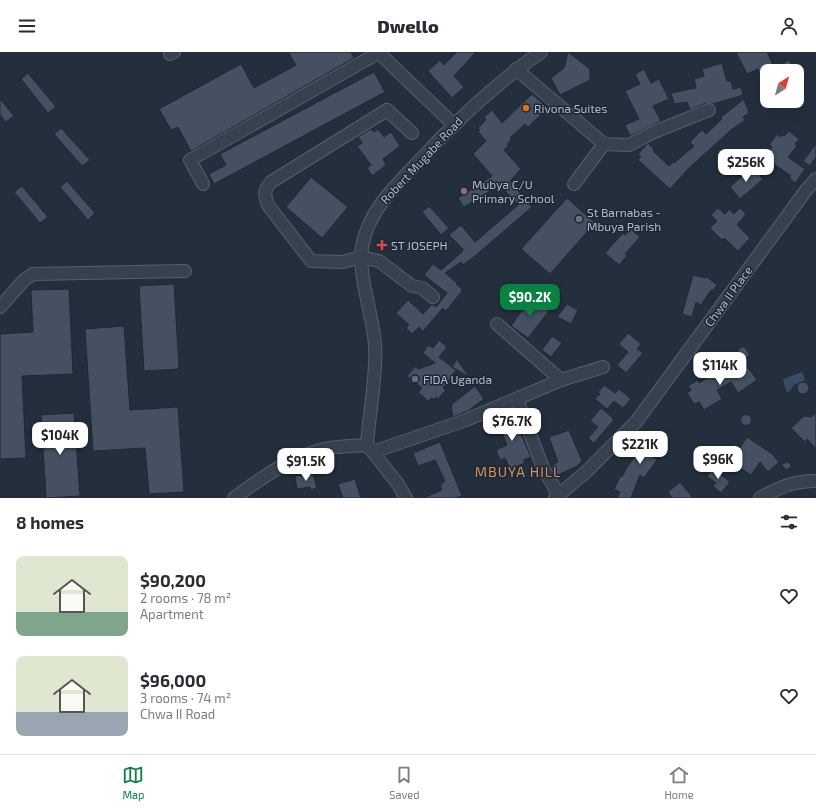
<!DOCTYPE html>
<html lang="en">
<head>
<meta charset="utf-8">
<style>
	body { margin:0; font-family:"Exo 2",sans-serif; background:#f7f7f7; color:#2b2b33; height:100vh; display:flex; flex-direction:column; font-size:15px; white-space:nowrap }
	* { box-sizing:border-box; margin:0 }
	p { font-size:13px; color:#7c7c81 }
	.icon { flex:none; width:22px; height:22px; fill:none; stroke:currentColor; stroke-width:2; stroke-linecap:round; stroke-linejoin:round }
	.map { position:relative; height:446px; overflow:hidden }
	.panel { display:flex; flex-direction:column; background:#fff; flex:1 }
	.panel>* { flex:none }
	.needle { width:26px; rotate:37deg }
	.controls { position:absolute; left:760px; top:12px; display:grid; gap:8px }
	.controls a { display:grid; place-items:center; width:44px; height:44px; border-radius:8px; background:#fff; box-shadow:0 4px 16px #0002; font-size:20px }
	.price { position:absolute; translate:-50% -34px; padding:0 9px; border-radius:8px; background:#fff; color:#222; font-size:13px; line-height:26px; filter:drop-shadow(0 1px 2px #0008) }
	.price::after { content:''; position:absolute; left:50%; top:24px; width:12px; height:9px; margin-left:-6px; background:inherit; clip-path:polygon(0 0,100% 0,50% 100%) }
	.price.current { background:#0b8043; color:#fff }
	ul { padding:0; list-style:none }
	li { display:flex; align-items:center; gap:12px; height:100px; padding:0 16px }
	li span { display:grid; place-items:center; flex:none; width:112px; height:80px; border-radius:8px; color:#555 }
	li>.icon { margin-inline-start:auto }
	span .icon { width:48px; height:48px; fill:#fffc; stroke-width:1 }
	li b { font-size:17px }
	h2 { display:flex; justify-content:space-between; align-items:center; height:48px; padding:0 16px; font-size:17px }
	header { display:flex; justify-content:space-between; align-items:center; height:52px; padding:0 16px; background:#fff; font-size:18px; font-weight:800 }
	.menu { display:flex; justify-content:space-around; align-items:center; height:56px; border-top:1px solid #e1e1e2; background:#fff; font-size:11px; color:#7c7c81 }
	.menu a { display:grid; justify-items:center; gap:2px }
	.menu .current { color:#0b8043 }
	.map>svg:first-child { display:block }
	.water { fill:#394c67 }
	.building { fill:#455162; stroke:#1f2835 }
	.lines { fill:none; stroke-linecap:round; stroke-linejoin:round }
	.minor-casing { stroke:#565f6c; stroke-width:14 }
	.minor { stroke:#38414e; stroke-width:12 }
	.food-dot { fill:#e8710a; stroke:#1d2633; stroke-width:1.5 }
	.education-dot { fill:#8d6e63; stroke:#1d2633; stroke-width:1.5 }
	.worship-dot { fill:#6b7280; stroke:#1d2633; stroke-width:1.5 }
	.health-dot { fill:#e0444e; stroke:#1d2633; stroke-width:1.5 }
	.service-dot { fill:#5c6f8a; stroke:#1d2633; stroke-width:1.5 }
	.labels { text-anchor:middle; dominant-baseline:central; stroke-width:3; stroke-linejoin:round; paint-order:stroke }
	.poi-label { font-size:12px; fill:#b4bcc9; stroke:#1d2633; text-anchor:start }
	.street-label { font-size:12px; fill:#b4bcc9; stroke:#1d2633 }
	.quarter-label { font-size:14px; letter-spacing:1px; fill:#d59563; stroke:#1d2633 }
</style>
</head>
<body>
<header><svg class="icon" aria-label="menu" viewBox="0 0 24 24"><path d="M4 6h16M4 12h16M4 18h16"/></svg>Dwello<svg class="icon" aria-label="person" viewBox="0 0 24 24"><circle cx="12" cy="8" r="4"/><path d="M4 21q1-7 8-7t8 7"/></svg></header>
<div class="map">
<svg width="816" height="446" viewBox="0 0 816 446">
	<rect width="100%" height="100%" fill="#242f3e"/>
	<path class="water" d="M802,320l3,8 -11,5 -5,7 -3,-1 -3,-12z"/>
	<g class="building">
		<path d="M288,0h63l3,6 -163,93 -13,-24 -7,3 -12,-21 82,-45 13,24 42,-23z"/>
		<path d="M457,0h19l-22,24 10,11 -12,11 -24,-27 12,-11 4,5z"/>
		<path d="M568,0l22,17v11l-30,15 -9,-17 13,-10z"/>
		<path d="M736,0h31l9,19h-9v20l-9,-22 -11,5z"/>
		<path d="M788,8l10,11h-22z"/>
		<path d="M722,11l5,18h4l2,8 8,-2 2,8 -30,9 -7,-1 -16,7 -3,-8 -13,2 -3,-11 25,-5 -2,-9 10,-3 -2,-7z"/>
		<path d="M644,17l7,14 8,-4 10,20 -16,7 8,15 -31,15 -5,-11 14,-6 -14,-28 15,-7 -5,-10z"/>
		<path d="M374,20l11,20 -171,92 -5,-10 17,-9 -6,-11z"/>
		<path d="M28,21l28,34 -8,6 -27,-34z"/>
		<path d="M532,42l16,14 -20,19 -3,-3 -15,14 2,1 -5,5 2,1 -5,5 17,19 -11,12 22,26 -57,49 -12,9 -2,-3 -16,11 12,10 -1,1 6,5v2l-16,20 -3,-3 -20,23 -4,-4 -7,7 -6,-6 3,-3 -13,-12 12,-13 15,14 9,-10 4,3 11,-14 -23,-18 9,-11 8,6 21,-18 1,-3 -14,-14 12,-10 14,17 43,-37 -18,-20 -36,22 -6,-9 34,-22 -19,-22 13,-13 -8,-9 2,-2 -2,-2 8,-8 -2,-3 8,-7 10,13z"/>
		<path d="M0,47l14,17 -8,6 -6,-7z"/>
		<path d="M744,47l5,14 -6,4 2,3 -14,10 -43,39 -18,20 -32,-29 3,-3 -3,-3 10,-11 6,6 -1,2 16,15 4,-4 1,1 20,-17 -4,-4 12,-12 4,4 16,-15 -1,-2z"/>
		<path d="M61,76l29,32 -8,6 -28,-32z"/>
		<path d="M371,77l3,3 4,-3 6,8 7,-5 9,14 -17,13 3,6 -14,11 -5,-8 4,-3 -14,-19 5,-3 -4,-6z"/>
		<path d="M789,79l10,8 -4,5 2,2 -9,11 17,12 -10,14 -6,-5 2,-2 -24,-17 4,-5 -3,-2 4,-5 -3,-2 8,-11 3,3 2,-2 2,1z"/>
		<path d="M816,92v13l-6,9 -7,-5z"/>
		<path d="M752,115l11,12 -23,20 -10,-12z"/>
		<path d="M311,125l37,30 -26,31 -36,-31z"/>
		<path d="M67,129l28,32 -7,7 -28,-33z"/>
		<path d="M22,134l26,31 -8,6 -26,-31z"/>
		<path d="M567,146l28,25 -45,51 -29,-25z"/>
		<path d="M429,154l20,22 -8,7 -19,-23z"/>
		<path d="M718,156l7,6 4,-5 5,5 6,-6 6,6 -9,11 13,13 -12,13 -14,-13 -2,2 -12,-12 7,-7 -6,-6z"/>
		<path d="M630,176l10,9 -15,17 2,2 -8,9 -14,-12 18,-20 2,2z"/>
		<path d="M693,223l12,3 2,-1 10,8 -5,6 -1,-1 -10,15 -5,-3 -4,15 -10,-3z"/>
		<path d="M174,232l5,85 -35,2 -5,-85z"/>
		<path d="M69,237l4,85 -51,2 4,82 -26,1v-125l33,-2 -2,-42z"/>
		<path d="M531,246l18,13 -21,27 -17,-12z"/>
		<path d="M567,252l11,6 -7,14 -14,-7z"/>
		<path d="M124,274l6,84 48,-3 6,85 -35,2 -4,-46 -52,3 -8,-122z"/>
		<path d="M628,281l13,11 -4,5 6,4 -17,20 -9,-8 11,-13 -9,-8z"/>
		<path d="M552,284l10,7 -11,14 -9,-7z"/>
		<path d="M439,288l8,7 -8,10 17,13 -13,18 3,2 -8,9 -2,-2 -2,3 -2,-2 -4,3 -10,-9 4,-4 -15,-12 9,-10 2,3 17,-6 -12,-10 5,-8 5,3z"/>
		<path d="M744,294l6,9 -6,5 -7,-10z"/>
		<path d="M457,307l12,18 -17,-10z"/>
		<path d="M744,310l13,18 -19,13 -7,-11 -14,8 5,9 -18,11 -5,-8 -5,2 -7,-11 4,-3 -3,-4 10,-6 1,3 20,-13 5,7z"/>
		<circle cx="803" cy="336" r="6"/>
		<path d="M604,333l11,8 4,-4 12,10 -8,9 -9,-7 -7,8 -12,-10 5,-5 -2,-2z"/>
		<path d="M475,334l9,13 -16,12 -15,6 -2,-12z"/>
		<path d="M601,356l12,10v3l-19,22 -6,-5 10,-11 -8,-6z"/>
		<path d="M511,360l20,45 -8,3 2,3 -15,6 -5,-11 -5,2 -4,-10 11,-5 -11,-27z"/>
		<path d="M74,361l6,83 -34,2 -5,-83z"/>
		<path d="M816,361v36l-9,-10 -2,3 -14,-14 13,-12 7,1z"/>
		<circle cx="746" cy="368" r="5.5"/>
		<path d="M652,377l14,14 -13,14 4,3 -13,18 -4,-3 -9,23h-14l3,-6 -6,-2 6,-14 2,1 5,-10 20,-27 -3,-3z"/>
		<path d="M569,378l13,31 -5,5 -21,10 -5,-10 7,-4 -9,-25z"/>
		<path d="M747,385l24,16 8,9 -11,10 -8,-10 -9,13 -16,-10 3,-3 -5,-3z"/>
		<path d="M440,390l22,54 -7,2h-32l19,-8 -2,-4 5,-5 -10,-21 -17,6 -5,-13z"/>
		<path d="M788,410l3,3v2l-5,3 -5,-6z"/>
		<path d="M713,416l17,14 -9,11 -8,-7 3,-3 -9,-7z"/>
		<path d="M313,422l4,14 -7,2v-3l-13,2 -2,-13 7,-1v2z"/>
		<path d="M355,427l6,19h-18l-5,-14z"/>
		<path d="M680,430l13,16h-21l-4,-6z"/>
	</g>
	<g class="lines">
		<g class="minor-casing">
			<g id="minor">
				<path d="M378,0l75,72"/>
				<path d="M170,2l4,-2"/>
				<path d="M516,17l88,75"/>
				<path d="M412,81l-25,-23 -116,72c-7,8 -7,13 -3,23l43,56 32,1 18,-5 18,4 33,25 10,2 11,9"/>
				<path d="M203,132l-13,-24 190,-108"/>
				<path d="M574,132l30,-40 25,1 25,-13 55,-22"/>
				<path d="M0,255l24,-27 9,-6 152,-3"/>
				<path d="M497,272l64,56"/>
				<path d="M517,347l26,69 15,26"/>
				<path d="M367,393c2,-33 10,-67 8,-100 -2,-31 -17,-67 -13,-98 6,-36 34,-62 58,-87 37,-40 76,-77 121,-108"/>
				<path d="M368,394l30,38 8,14"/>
				<path d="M373,400l93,-32 95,-40 42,-13"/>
				<path d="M234,446c30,-22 59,-43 96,-50 12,-2 25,-2 37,-3"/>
				<path d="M555,446l31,-26 50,-50 171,-233 9,-10"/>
				<path d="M760,446c21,-11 32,-17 56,-17"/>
			</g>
		</g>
		<use href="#minor" class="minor"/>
	</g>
	<circle class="food-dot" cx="526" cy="56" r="4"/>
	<circle class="education-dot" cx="464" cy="139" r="4"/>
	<circle class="worship-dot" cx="579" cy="167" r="4"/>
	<path class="health-dot" d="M380 187h4v4h4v4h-4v4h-4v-4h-4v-4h4z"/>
	<circle class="service-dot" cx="415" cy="327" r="4"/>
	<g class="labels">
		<g class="poi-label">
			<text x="534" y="56">Rivona Suites</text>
			<text x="472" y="132">Mubya C/U<tspan x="472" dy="14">Primary School</tspan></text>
			<text x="587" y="160">St Barnabas -<tspan x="587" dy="14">Mbuya Parish</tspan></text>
			<text x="391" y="193">ST JOSEPH</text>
			<text x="423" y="327">FIDA Uganda</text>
		</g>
		<g class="street-label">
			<text transform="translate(421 108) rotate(-47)">Robert Mugabe Road</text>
			<text transform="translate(728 244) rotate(-54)">Chwa II Place</text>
		</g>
		<g class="quarter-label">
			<text x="518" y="419">MBUYA HILL</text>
		</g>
	</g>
</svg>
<div class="controls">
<a><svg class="needle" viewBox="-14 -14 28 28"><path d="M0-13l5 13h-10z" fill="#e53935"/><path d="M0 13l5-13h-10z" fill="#7c7c81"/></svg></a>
</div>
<b class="price" style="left:746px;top:131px">$256K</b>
<b class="price current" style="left:530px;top:266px">$90.2K</b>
<b class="price" style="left:720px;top:334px">$114K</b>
<b class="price" style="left:512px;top:390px">$76.7K</b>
<b class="price" style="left:60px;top:404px">$104K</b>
<b class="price" style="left:640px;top:413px">$221K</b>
<b class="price" style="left:718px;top:428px">$96K</b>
<b class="price" style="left:306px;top:430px">$91.5K</b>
</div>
<section class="panel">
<h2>8 homes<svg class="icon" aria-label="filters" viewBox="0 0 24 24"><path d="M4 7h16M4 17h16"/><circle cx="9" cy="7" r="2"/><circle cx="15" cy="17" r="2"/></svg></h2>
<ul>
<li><span style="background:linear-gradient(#dfe7d0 70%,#7fa58c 0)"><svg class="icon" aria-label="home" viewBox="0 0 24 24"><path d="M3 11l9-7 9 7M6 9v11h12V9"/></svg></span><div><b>$90,200</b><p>2 rooms · 78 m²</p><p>Apartment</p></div><svg class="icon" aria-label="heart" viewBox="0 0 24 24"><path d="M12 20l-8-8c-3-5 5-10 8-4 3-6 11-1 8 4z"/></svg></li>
<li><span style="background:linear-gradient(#dfe7d0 70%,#9aa5b1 0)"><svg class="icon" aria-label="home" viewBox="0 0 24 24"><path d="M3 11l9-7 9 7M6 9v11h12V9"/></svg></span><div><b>$96,000</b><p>3 rooms · 74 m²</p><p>Chwa II Road</p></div><svg class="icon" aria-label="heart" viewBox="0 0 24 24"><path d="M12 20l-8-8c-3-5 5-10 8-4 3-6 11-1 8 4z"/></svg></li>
</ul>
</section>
<nav class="menu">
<a class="current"><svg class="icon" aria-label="map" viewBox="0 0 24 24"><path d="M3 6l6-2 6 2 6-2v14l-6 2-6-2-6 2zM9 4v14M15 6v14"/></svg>Map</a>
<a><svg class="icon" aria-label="saved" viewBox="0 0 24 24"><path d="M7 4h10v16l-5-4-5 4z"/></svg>Saved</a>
<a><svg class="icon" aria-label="home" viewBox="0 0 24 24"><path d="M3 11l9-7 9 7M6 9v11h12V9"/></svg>Home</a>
</nav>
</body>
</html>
